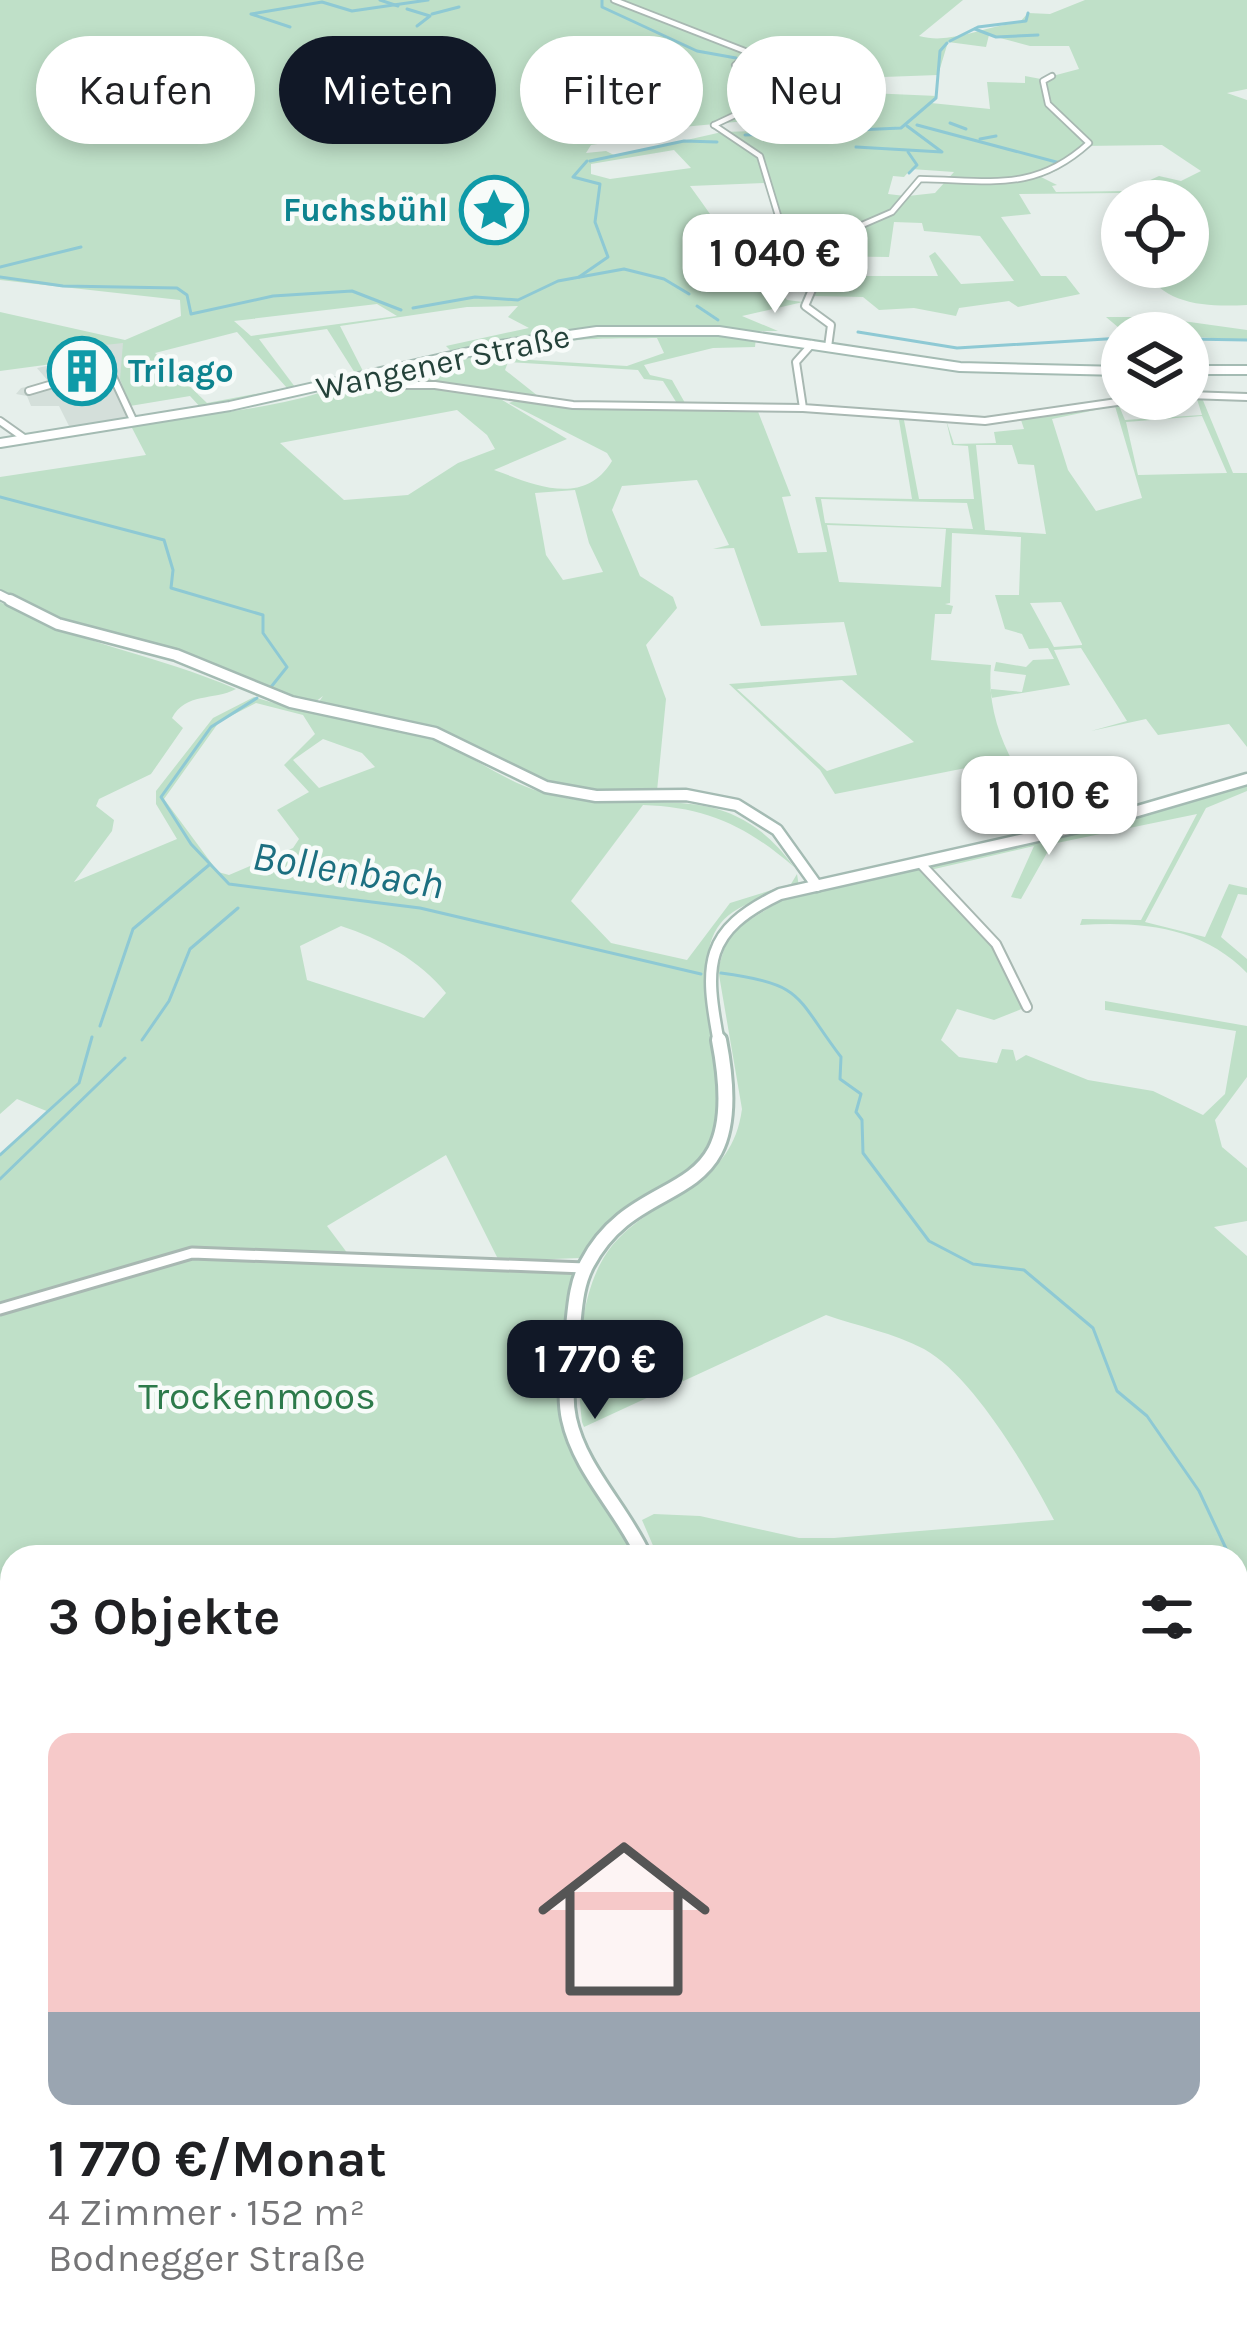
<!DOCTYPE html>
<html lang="de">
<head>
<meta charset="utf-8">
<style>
	body { margin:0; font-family:Karla,sans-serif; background:#f6f6f6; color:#202124; height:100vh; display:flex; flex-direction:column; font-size:45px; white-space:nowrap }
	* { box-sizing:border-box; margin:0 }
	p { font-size:39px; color:#757577 }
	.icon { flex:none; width:66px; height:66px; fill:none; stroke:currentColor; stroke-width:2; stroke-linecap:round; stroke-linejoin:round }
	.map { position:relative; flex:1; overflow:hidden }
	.details { position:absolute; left:0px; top:1545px; width:1248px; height:807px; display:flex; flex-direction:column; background:#fff; border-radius:36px 36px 0 0; box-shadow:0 6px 18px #0003 }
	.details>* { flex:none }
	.guide { position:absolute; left:36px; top:36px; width:1176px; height:108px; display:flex; gap:24px }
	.fabs { position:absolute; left:1101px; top:180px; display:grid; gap:24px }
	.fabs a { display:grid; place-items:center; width:108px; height:108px; border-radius:50%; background:#fff; box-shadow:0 6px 18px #0003; font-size:60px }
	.price { position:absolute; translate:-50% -102px; padding:0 27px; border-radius:24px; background:#fff; color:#222; font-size:39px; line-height:78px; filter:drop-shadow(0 3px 6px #0008) }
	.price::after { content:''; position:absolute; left:50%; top:72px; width:36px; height:27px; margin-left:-18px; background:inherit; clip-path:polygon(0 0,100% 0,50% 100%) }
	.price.active { background:#111827; color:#fff }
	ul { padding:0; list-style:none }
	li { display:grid; align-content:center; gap:24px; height:636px; padding:0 48px }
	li+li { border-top:3px solid #e0e0e0 }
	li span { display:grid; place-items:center; height:372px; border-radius:24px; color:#555 }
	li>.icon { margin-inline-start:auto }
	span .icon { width:216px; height:216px; fill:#fffc; stroke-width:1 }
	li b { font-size:51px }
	h2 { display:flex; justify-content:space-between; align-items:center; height:144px; padding:0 48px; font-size:51px }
	.pill { padding:0 42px; border-radius:54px; background:#fff; box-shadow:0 6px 18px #0003; font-size:42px; line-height:108px }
	.pill.active { background:#111827; color:#fff }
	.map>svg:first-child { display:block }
	.built { fill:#d4dfda }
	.green { fill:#bfe0c8; fill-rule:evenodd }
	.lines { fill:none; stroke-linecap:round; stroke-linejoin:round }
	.stream-far1 { stroke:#8ec9d4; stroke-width:3 }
	.stream { stroke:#8ec9d4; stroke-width:4.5 }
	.street-far4-casing { stroke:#a8b8b2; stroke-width:8 }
	.street-far3-casing { stroke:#a8b8b2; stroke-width:10 }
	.street-far2-casing { stroke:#a8b8b2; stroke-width:12 }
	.street-far1-casing { stroke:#a8b8b2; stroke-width:15 }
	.street-casing { stroke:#a8b8b2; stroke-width:18 }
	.secondary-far3-casing { stroke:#a4bbb3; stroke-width:12 }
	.secondary-far2-casing { stroke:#a4bbb3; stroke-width:15 }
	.secondary-far1-casing { stroke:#a4bbb3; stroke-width:20 }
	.secondary-casing { stroke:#a4bbb3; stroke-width:22 }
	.street-far4 { stroke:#fff; stroke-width:4.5 }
	.street-far3 { stroke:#fff; stroke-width:6 }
	.street-far2 { stroke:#fff; stroke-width:8 }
	.street-far1 { stroke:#fff; stroke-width:9 }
	.street { stroke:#fff; stroke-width:12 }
	.secondary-far3 { stroke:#fff; stroke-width:8 }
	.secondary-far2 { stroke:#fff; stroke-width:10 }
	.secondary-far1 { stroke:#fff; stroke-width:14 }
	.secondary { stroke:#fff; stroke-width:16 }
	.labels { text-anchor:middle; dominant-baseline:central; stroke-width:9; stroke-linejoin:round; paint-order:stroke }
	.far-culture-label { font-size:33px; font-weight:bold; fill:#0d838f; stroke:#f7fbf9; text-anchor:end }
	.far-street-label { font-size:33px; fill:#24423a; stroke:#f7fbf9 }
	.park-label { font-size:39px; fill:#2d7a4b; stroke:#f7fbf9 }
	.water-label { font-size:42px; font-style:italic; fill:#1c6f80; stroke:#f7fbf9 }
</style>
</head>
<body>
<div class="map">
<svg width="1247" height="2350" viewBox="0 0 1247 2350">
	<rect width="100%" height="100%" fill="#e6efeb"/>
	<g class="built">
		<path d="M113,340l11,3 -3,37 12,33 12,5 -74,12 -12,-24h-28l-4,-10 -11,-2 5,-6 28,-6 -12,-14 29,-6 -7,-12z"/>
		<path d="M405,2340h147l-1,10h-145z"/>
	</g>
	<g class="green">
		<path d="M0,0h963l-44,36c32,9 64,-10 100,-13l9,-10 22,1 35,-14h162v89l-20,4 20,7v205c-39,2 -84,1 -104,-38h45v-66h-64l-2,-8 -103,1 12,20 -30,3 40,59h25l14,18 -62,13 -9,-6 -50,7 -3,8 -42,-8 -35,2 -16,-13 -52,-1 10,-13 1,-11 4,4h112l-9,-20 6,-4 26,32 53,-3 -34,-45 -56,-5 -2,-8 -28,-1 -5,35 -80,-1 -2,-5 21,-10 -25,9c-22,-16 -32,-53 -35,-78l-2,11 -76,3c24,32 46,68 72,102l15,-1 10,13 16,2 -61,14 36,15 -184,-1 -141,23 -7,-7 83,-18 -21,-11 10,-11 -51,1 -127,19 25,49 -163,34 -12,-13 -60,10 -10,-27 3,-36 -63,7 7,12 -67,9v-59l125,28 56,-24 -1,-16 -180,-20zM989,35l41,11h39l10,23 -38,10 -16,-3v7l-38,-1 3,27 -59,-6 6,-7 -68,-3 -13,-15 82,-3 10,-33 38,5zM837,70l27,24 -113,9 -1,-11 51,-8 -12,-7zM801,112l24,17 -103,3 -106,24 -10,-5 -20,2 5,-8 33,-5 -7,-6c63,-9 121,-9 184,-22zM1162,145l39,26 -20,10 -22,-5 -33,15 -70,1 -4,-6 5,-1 -16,-8 17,-7 24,-24zM674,150l17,18 -81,11 -19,-5v-10zM911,169l43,3 -19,21 -27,3 -13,15 -38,19 38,-22 10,-12 -17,-2 5,-18 11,1zM377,304l20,12 -146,20 -17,-15zM327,329l28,44 -60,14 -36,-48zM237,332l50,56 -80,15 -52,-50z"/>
		<path d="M1106,317h48l93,13v10l-122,-7z"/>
		<path d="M671,331l85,6 -1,10 -42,1 -69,17 6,10 22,5 17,30 68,-1 34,87 -9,1 16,56 29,-1 -12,-55 97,2 -14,-85 -16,-4 117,7 118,-16 8,19 77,-5 -6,-19 -8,-3 59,2v6l-45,-3 31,75h14v274l-18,-23 -71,11 -12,-16 -55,12 36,-10 -46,-73 -27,2 16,35 -79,13v-9l31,3 4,-17 -32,-4 2,-9 30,5 7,-7 21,-1 -6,-11 -19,1 -7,-15 -17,-5 -10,-34h24l2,-58 -69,-4 -2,70 -5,1 8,2 -2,8h-16l-4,46 60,5c-6,62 28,114 65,161l-55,-65 -166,33 -15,-24 -91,-86 128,-9 -13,-53 -83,4 -27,-78 -21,1 16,-4 -32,-65 -75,6 -10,24 28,66 33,21 4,11 -31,37 20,54 -9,92 -68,2 -37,-7 -104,-51 -132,-29 7,-10 -12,9 -118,-45 -122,-33 -71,-35v-115l146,-22 -15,-29c62,-11 142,-16 200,-37 99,-35 228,-55 340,-58zM657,338l7,15 -37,13 -113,-7c38,-25 100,-20 143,-21zM508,362l130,8 6,9 19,2 15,24 -135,-5 -38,-30zM494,395l26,4 -11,4 98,50 5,8c-29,48 -81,22 -118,9l73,-31zM1115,406l27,92 -46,13 -28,-41 -16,-51zM457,410l30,25 8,14 -37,14 -50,32 -64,5 -64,-57zM903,415l117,2 4,12 -30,3 2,11 -42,1 -8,-24 6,25 16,1 6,53h-55zM1202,416l25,57 -89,2 -12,-53zM976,445h36l6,19 16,1 12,69 -61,-4zM575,490l14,53 14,29 -40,8 -17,-25 -11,-62zM821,499l146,4 6,26 -148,-6zM827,525l119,4 -5,58 -102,-5zM1061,602l21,42v1l-28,2 -24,-44zM842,680l72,62 -87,29 -90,-82z"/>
		<path d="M0,602c74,41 158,53 236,87 -23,12 -50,3 -64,29l11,10 -32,46 -52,25 -3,7 18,14 -2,11 -38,51 103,-43 -21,-35v-13l57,-73 41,-21c56,18 115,22 171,40 41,13 75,43 116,55 99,30 180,-26 253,75 -47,-41 -88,-60 -151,-62l-72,96 40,42 76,17 43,-57 61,-19 6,-10 2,13c-76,21 -99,33 -90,115 4,35 7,70 11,105l-2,25 -17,31 -100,72 -21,23 -81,3 -53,-106 -119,71 21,28 -4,4 230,11c-11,61 -29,136 3,193 19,32 44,60 59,95h-624v371l-12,-2v-771l49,-43 -32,-13 -17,15zM256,703l47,12 12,19 -31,31 25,27 -32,18 22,29 -6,9 -64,27 -11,-3 -54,-73 55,-77zM323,739l39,14 13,14 -56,21 -26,-28zM341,926c38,12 80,35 105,67l-22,25 -117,-38 -7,-34z"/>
		<path d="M1247,782v9l-41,17 -61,114 60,15 24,-53 18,4v7l-9,-1 -17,43 26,22v14c-44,-46 -106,-52 -167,-48l2,-6 59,1 56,-106 -145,30 -31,55 -10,-2 23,-51 -104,24 -4,-5z"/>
		<path d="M920,868l67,69 37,71 -30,12 -37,-11 -16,31 18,17 38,6 5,-14 11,1 3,11 10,-6 62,25 65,11 50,24 22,-21 11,-63 -131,-21v-9l142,25v51l-32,43 7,27 25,21v53l-33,6 33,29v1094h-33l-3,-10h25v-783h-578l-16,-37 12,-6 46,2 99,22h35l220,-18c-26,-50 -81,-144 -130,-171 -30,-16 -67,-23 -98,-34l-242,112 -2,-5c-7,-55 -5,-144 38,-185 47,-46 112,-53 122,-128l-24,-140 11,-36 51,-32z"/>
		<path d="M922,2340h178l-17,10h-158z"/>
	</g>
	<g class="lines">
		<g class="stream-far1">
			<path d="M380,0l18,6"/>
			<path d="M602,0v7l95,44 39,7"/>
			<path d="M407,9l23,7 -13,10"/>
			<path d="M432,14l27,-7"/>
			<path d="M290,27l-39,-13 71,-12 30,9 76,-11"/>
			<path d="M975,29l21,8 42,-2"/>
			<path d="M950,41l28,-14 48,-6 2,-8"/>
			<path d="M950,123l16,6"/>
			<path d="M917,125l143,38"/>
			<path d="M745,135l156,-7 35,-30 4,-47 7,-8"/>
			<path d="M980,139l16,-3"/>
			<path d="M856,147l86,5 -35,-26"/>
			<path d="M908,152l9,13 -8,8"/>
			<path d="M590,161l94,-20 33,1"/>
			<path d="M0,267l81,-20"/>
			<path d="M0,277l63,9 114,2 10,7 4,19 82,-18 79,-5 49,19"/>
			<path d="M579,277l29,-20 -13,-35 5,-38 -27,-7 14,-16"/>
			<path d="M697,306l21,14"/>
			<path d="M413,308l62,-11 43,3 40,-19 66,-12 40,10 25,15"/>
			<path d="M858,332l99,16 165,-10"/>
			<path d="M1188,339l59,1"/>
			<path d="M0,497l164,43 9,30 -2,18 92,27v18l24,34 -16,20"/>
			<path d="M257,698l-46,29 -50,70 30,47 38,40 191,24 281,66"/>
			<path d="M721,973c85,11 74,24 120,84l-1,22 21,15 -5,18 6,8 1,33 66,88 44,23 51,6 69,58 24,63 30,25 52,75 31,66"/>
			<path d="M100,1026l33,-97 76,-64"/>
			<path d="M142,1040l27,-39 21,-52 48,-41"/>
			<path d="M0,1155l79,-72 13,-46"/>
			<path d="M0,1179l125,-121"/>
			<path d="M1236,1572l11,28"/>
		</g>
		<g class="stream">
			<path d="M1236,1695l11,-6"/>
			<path d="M0,1922l12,3"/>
		</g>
		<g class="street-far4-casing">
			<g id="street-far4">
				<path d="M614,0l136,53 -15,12 12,18 3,25 -36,17"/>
				<path d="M748,91l76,-7"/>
				<path d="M714,125l46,31 23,76 30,32"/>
				<path d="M802,251l90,-39 28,-33c70,1 114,14 169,-36l-41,-39 -5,-23 9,-5"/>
			</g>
		</g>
		<g class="street-far3-casing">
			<g id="street-far3">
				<path d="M810,261l10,10 -15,35 26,19 -3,22"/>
				<path d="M812,344l-16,18 7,46 182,13 153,-22"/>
				<path d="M327,385h108l138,20 230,3"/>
				<path d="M29,391l34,-10 50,-4 21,45"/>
				<path d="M1188,395l59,2"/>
				<path d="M0,421l24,17"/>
			</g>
		</g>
		<g class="street-far2-casing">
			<path id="street-far2" d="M920,863l76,81 31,63"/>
		</g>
		<g class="street-far1-casing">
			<path id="street-far1" d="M0,1309l192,-56 393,15"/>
		</g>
		<g class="street-casing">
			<g id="street">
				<path d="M140,2340l3,10"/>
				<path d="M219,2340l4,10"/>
				<path d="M417,2340l1,10"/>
			</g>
		</g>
		<g class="secondary-far3-casing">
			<g id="secondary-far3">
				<path d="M1188,370h59"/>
				<path d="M0,443l230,-37 270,-61 97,-14h122l241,36 162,4"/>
				<path d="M0,595l16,8"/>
			</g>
		</g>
		<g class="secondary-far2-casing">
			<g id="secondary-far2">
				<path d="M10,600l48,24 118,31 115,47 144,31 111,54 50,9 90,-1 51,10 40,25 40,56"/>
				<path d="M719,1043c-15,-79 -16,-112 61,-149l320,-72 147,-43"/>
			</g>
		</g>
		<g class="secondary-far1-casing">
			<path id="secondary-far1" d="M644,1557c-21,-47 -64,-87 -75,-138 -6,-27 1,-55 3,-83 3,-24 3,-50 15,-72 54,-103 167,-44 132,-224"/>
		</g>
		<g class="secondary-casing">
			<path id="secondary" d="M562,2350l1,-10"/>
		</g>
		<use href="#street-far4" class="street-far4"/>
		<use href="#street-far3" class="street-far3"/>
		<use href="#street-far2" class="street-far2"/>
		<use href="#street-far1" class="street-far1"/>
		<use href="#street" class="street"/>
		<use href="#secondary-far3" class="secondary-far3"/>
		<use href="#secondary-far2" class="secondary-far2"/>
		<use href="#secondary-far1" class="secondary-far1"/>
		<use href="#secondary" class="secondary"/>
	</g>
	<defs>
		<g id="sight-ring" transform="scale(3.45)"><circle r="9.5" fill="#f7fbf9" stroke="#0f9aa8" stroke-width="1.5"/><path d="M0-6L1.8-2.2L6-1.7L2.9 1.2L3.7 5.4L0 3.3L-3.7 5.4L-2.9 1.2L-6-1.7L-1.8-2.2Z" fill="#0f9aa8"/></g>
		<g id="building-ring" transform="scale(3.45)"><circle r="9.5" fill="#f7fbf9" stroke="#0f9aa8" stroke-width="1.5"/><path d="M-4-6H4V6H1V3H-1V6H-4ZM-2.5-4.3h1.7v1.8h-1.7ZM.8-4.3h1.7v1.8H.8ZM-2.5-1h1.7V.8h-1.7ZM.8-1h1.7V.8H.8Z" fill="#0f9aa8"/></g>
	</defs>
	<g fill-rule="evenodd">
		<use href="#sight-ring" x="494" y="210"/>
		<use href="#building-ring" x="82" y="371"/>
	</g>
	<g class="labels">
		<g class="far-culture-label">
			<text x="448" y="210">Fuchsbühl</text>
			<text x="128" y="371" text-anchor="start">Trilago</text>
		</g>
		<g class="far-street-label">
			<text transform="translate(443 362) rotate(-12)">Wangener Straße</text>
		</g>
		<g class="park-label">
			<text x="257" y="1396">Trockenmoos</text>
		</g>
		<g class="water-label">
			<text transform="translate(348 870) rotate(9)">Bollenbach</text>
		</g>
	</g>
</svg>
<div class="fabs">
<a><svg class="icon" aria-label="locate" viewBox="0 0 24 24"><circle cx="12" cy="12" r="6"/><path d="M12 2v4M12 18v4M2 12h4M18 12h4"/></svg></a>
<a><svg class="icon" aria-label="layers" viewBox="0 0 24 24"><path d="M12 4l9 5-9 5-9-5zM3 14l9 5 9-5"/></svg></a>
</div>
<b class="price" style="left:775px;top:316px">1 040 €</b>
<b class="price" style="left:1049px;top:858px">1 010 €</b>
<b class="price active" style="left:595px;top:1422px">1 770 €</b>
<div class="guide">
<a class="pill">Kaufen</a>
<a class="pill active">Mieten</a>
<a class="pill">Filter</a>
<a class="pill">Neu</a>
</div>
<section class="details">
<h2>3 Objekte<svg class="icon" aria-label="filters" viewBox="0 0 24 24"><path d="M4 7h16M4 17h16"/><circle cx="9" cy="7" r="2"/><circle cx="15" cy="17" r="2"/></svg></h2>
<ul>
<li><span style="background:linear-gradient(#f6c9c9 75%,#9aa5b1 0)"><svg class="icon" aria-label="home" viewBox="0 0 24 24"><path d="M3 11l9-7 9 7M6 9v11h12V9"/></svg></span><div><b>1 770 €/Monat</b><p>4 Zimmer · 152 m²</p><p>Bodnegger Straße</p></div></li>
</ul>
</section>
</div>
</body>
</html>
